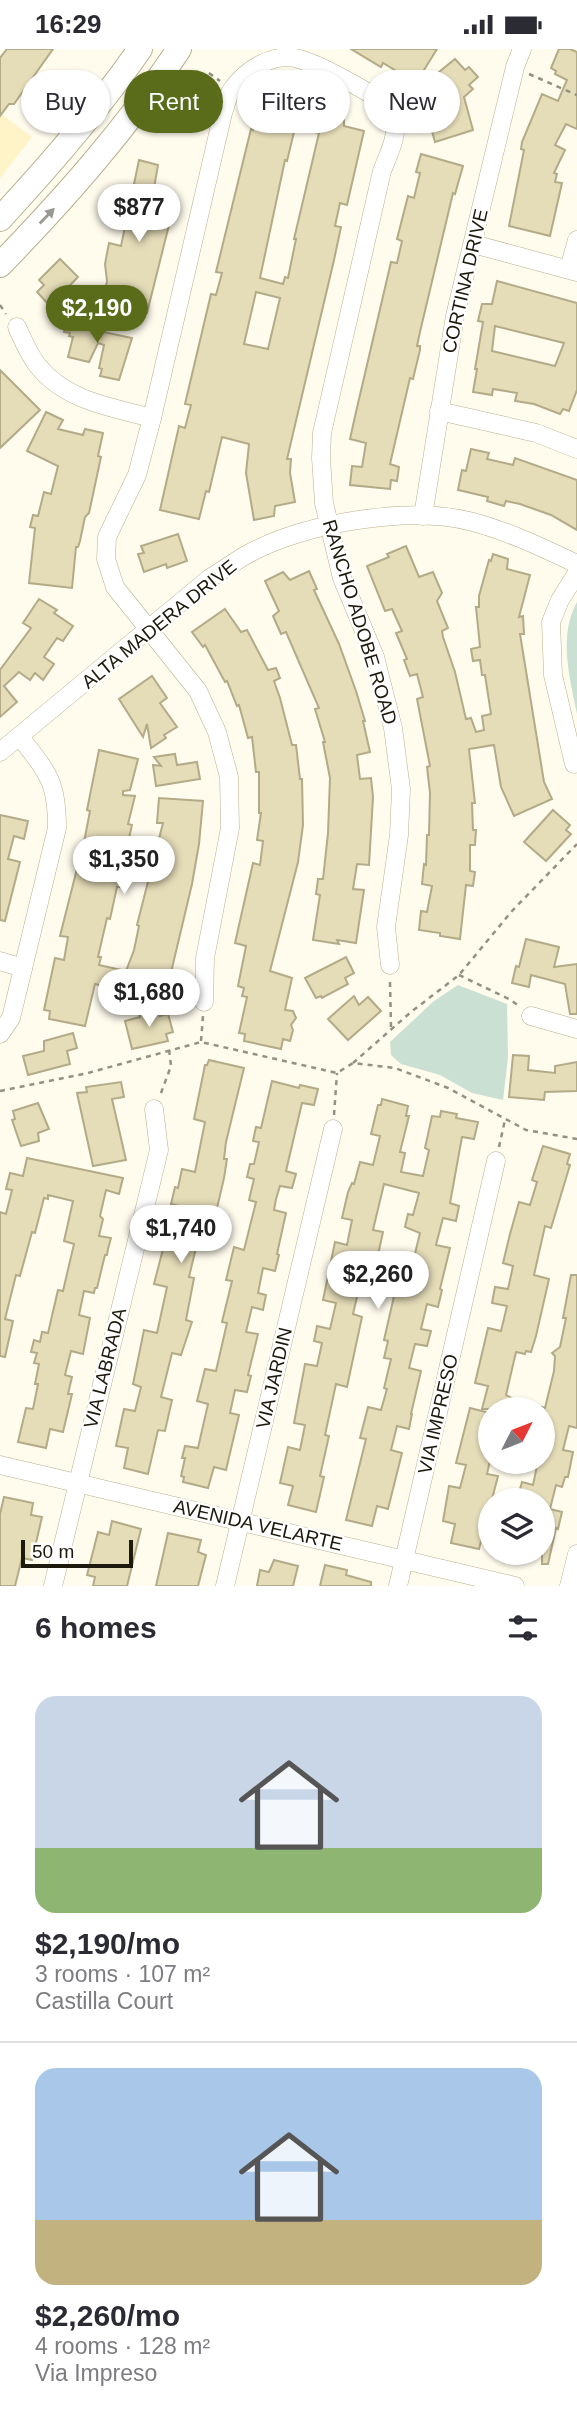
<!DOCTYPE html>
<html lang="en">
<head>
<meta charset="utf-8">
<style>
	body { margin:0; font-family:Arial,sans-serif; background:#f2f2f3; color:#2b2b33; height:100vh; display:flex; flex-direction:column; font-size:26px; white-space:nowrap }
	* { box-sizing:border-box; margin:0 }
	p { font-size:23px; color:#7c7c81 }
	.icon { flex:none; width:38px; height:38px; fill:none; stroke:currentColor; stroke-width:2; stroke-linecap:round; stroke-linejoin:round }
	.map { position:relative; height:1537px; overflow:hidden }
	.panel { display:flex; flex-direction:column; background:#fff; flex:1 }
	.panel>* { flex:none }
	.banner { position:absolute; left:21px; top:21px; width:536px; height:63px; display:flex; gap:14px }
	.needle { width:46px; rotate:48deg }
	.tools { position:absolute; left:478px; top:1348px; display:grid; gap:14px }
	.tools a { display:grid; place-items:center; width:77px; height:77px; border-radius:50%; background:#fff; box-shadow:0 2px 5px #0004; font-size:35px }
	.scale { position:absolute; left:21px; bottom:18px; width:112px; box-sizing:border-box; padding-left:7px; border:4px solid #1d190c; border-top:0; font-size:19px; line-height:24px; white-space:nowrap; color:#1d190c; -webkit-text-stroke:5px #fff; paint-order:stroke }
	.price { position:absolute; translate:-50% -60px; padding:0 16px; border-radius:24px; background:#fff; color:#222; font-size:23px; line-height:46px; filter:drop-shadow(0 2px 4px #0008) }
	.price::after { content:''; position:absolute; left:50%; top:42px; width:21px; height:16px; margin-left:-10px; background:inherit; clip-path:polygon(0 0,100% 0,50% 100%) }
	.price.current { background:#5a6c19; color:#fff }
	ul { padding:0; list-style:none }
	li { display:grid; align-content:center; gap:14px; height:371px; padding:0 35px }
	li+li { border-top:2px solid #e1e1e2 }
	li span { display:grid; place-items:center; height:217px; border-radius:21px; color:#555 }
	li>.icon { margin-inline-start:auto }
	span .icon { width:126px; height:126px; fill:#fffc; stroke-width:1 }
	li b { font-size:30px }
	h2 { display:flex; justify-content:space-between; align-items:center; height:84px; padding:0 35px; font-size:30px }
	.tag { padding:0 24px; border-radius:32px; background:#fff; box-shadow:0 2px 5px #0004; font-size:24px; line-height:63px }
	.tag.current { background:#5a6c19; color:#fff }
	.status { display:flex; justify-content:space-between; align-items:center; height:49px; padding:0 35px; background:#fff; direction:ltr }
	.status svg { height:19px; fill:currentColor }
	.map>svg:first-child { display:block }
	.built { fill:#fff4c7 }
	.green { fill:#c9e0d2 }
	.building { fill:#e5dcb8; stroke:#b3aa87; stroke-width:2; fill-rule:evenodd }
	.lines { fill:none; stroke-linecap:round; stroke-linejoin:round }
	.street-casing { stroke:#b9b08e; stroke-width:19 }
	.secondary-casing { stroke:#b9b08e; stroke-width:26 }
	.path { stroke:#949083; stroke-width:2.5; stroke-dasharray:5 5; stroke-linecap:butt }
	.street { stroke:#fff; stroke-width:18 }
	.secondary { stroke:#fff; stroke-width:24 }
	.oneway { fill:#999892 }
	.labels { text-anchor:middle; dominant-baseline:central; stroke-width:5; stroke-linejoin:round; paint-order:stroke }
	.street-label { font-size:19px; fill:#1d190c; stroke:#fff }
</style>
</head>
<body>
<div class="status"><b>16:29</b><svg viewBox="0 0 49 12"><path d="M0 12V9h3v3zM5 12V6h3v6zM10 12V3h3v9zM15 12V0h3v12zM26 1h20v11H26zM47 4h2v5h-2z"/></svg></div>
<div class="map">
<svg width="577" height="1537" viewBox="0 0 577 1537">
	<rect width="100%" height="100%" fill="#fffbed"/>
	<path class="built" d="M0,64l32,24 -32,41z"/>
	<g class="green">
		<path d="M577,553v112c-7,-36 -19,-78 0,-112z"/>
		<path d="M458,936l49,19 1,54 -5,42 -31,-7 -32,-18 -39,-11 -10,-9 -1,-13 44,-41z"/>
	</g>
	<g class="building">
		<path d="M7,0h46l-39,55h-5l-9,12v-58z"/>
		<path d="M351,0h86l-21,34 -33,-20 -2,4z"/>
		<path d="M559,0h11l7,3v77l-11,-5 -11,21 10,5 -11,23 3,1 -2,8 7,1 -12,53 -41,-10 15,-76 -3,-1 1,-7 20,-48 16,7 9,-21 -12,-6 1,-3 -5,-3z"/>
		<path d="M455,10l10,11 4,-3 9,10 -9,8 4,4 -9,8 9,33 -38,12 -5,-18 13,-4 -20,-26 5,-4 -6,-4z"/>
		<path d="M283,46l12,1 11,4 -2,7 40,9v10l20,5 -17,74 -7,-2 -5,23 6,1 -7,33 -47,199h4l-1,14 5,29 -20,4 -1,10 -20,4 -8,-47 3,-29 -27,-7 -13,55 -3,-1 -7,28 -39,-9 19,-84 6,2 6,-23 -6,-1 26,-110 5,1 6,-22 -6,-1 35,-143 2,1 7,-29 20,5zM295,79l24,5 -25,106h2l-8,39 -3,-1 -2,7 -23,-6 25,-118 2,1zM256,243l24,6 -12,51 -24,-5z"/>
		<path d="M421,105l42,12 -8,28 -2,-1 -33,139 -3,14h3v4l-7,29 -3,-1 -20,86 9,3 -2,14 -6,-1 -1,9 -40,-4 2,-19 10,1 4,-24 -16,-4 6,-27 35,-150 6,1 5,-22 -5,-2 11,-43 6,2 6,-25 -4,-1z"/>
		<path d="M139,111l19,5 -4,23h3l-1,4 20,5 -29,116 -39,-10 2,-7 -6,-1 3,-14 -2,-17 4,-21 12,3z"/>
		<path d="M60,210l18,18 -28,29 -13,-14 7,-7 -5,-5z"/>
		<path d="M497,232l80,22v87l-8,21 -6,-2 -3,5 -26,-10 -19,-3 2,-8 -24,-4 -1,6 -19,-3 4,-23h-2l8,-47 -5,-1 4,-17h10zM495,277l69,17 -9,23 -63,-15z"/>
		<path d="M68,263l28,7 -2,11 38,8 -13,42 -19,-4 2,-7 -3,-1 5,-23 -6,-2 -9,19 -21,-5 5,-20 -4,-1 1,-3 -6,-1z"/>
		<path d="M0,321l40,40 -40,38z"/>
		<path d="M46,363l17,8 -5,9 25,6 2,-6 18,4 -5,23 3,1 -12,56 -4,4 -5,24 -2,6h-2l-4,41 -43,-5 6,-55 -5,-1 3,-12 5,1 6,-24 7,2 7,-28 -31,-15z"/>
		<path d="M471,400l18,4 -2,6 26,6 2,-7 62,22v50l-26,-15 -31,-11 -14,-3 -2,5 -17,-5 1,-4 -30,-7 4,-20 4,1z"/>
		<path d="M178,485l9,27 -20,7 -1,-4 -22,8 -6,-18 6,-1 -3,-7z"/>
		<path d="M406,497l13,31 14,-5 9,21 -5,8 11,27 -6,3 1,6 12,35 11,47 5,-1 5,14 8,-2 -2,-14 9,-2 -6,-39h-3l-2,-15 -7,1 -2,-12 9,-2 -4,-40h3v-11l10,-36 2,1 2,-7 15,5 -1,10 23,6 -11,42 4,-1 1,18h-4l24,148 8,17 -38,17 -13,-29 -7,-42 -25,4 6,54h-3l1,27h3l-1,15h-5v26l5,1 -2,14 -7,-1 -6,54 -20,-3v-3l-21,-3 2,-19 6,1 5,-26 -10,-2 2,-20 2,1 1,-30h2l1,-42 -3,-26 3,-1 -13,-67 6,-2 -6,-23 -7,2 -6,-16 3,-1 -11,-26 6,-2 -10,-22 -7,2 -18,-45 22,-9 -2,-3z"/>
		<path d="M309,522l8,18 -3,1 25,54 17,47 9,30h-2l7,31 -13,3 3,24 11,-1 2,19 -4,68 -12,-1 -4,25 11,1 -8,53 -19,-3 2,4 -26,-4 7,-45 -4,-1 2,-15h5l5,-46 2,-55 -7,-36h2l-10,-33 4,-1 -33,-76 -5,2 -8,-18 6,-5 -14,-30 18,-9 7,8z"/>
		<path d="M39,550l18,11 -3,3 19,13 -10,15 -6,-3 -13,19 10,7 -11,16 -8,-7 -5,7 -11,-8 -15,14 13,16 -17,15v-47l31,-42 -8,-5z"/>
		<path d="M225,560l16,23 6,-2 21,40 8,-2 4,10 -6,3 6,17 12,47h4l4,34h2l1,46 -5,37 -28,109 22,7 -7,32 8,1 3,7 -5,7 2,5 -3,11 -7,-2 -2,10 -37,-8 1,-7 -6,-1 8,-36 -5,-1 2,-8 -6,-2 8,-40 -11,-3 18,-80 7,2 3,-24 -6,-1 4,-27h-2v-41h-3l-4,-35 -4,1 -9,-33 -2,1 -10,-25 -2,1 -20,-37 -2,2 -11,-15z"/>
		<path d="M152,627l15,22 -7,5 17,24 -13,8 2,3 -15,10 -4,-24 -4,13 -24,-38z"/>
		<path d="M99,701l39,9 -8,31 -7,1v4l12,1 -7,28 4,1 -11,49h3l-3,13h-4l-7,32 -3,-1 -9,39h3l-2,8 27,6 8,-21 5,-24 -2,-1 26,-102h-6l2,-25 44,3 -4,43 -7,40 -28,118 -69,-18 -10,42 -36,-7 1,-8 -6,-1 11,-52 9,2 4,-23 -8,-1 25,-99 5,-26 -3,-1z"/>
		<path d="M175,705l2,11 20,-3 3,17 -44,7 -3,-21 8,1 -7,-9z"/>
		<path d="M553,761l17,15 -4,5 5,4 -25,27 -22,-19z"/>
		<path d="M0,766l28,6 -4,18 -10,-3 -6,23 12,3 -15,59 -5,-1z"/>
		<path d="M526,890l33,8 -5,20 23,-3v50h-7l-5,-30 -34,-9 -2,12 -17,-4 4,-17 3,1z"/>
		<path d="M346,908l8,16 -9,5 3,6 -26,14 -1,-2 -5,2 -11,-20z"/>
		<path d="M354,947l5,9 9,-8 13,14 -33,29 -20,-21z"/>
		<path d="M162,959l-2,8 8,-2 5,18 -7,2 2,7 -36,8 -7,-28 15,-4 -1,-4z"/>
		<path d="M73,984l4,15 -10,3 3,13 -42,11 -5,-19 21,-5v-10z"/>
		<path d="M513,1006l16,1 -1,14 27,3v-7l22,-4v29l-32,1 -1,8 -35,-3z"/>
		<path d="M209,1011l35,8 -18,74 -2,17h3l-3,19 -13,56 -11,-3 -11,46 5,1 -8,42 6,2 -11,33 -9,-2 -11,44 11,3 -7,31 -7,-1 -10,44 -24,-6 4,-20 -12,-2 8,-37 11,2 6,-24 -8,-3 11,-54 13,3 10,-46 -13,-3 12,-47 3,1 2,-8 6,1 6,-24 -12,-3 4,-17 3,1 4,-19 13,3 10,-50 -11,-3 11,-54h2z"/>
		<path d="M272,1032l27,7 1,-3 18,4 -4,16 -12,-2 -16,68 10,3 -4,14 -12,-2 -4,13 -2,11 12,3 -9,41 2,1 -4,16 -12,-3 -5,25 8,2 -3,15 -11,-3 -6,25 12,2 -10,41 3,1 -4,16 -12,-2 -5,23 9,2 -13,55 -12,-3 -6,21 -25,-6 1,-5 -3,-1 4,-18h-3l3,-12 13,2 10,-44 -11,-3 8,-32 11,2 11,-48 -5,-1 10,-41 -6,-1 8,-33 10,3 12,-48 -7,-2 5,-21 -7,-2 3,-13h4l5,-22 -6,-1 3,-14 5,1z"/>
		<path d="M121,1033l3,15 -12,2 14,61 -33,6 -16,-73 10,-1 -1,-5z"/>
		<path d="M382,1050l26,7 -2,10h3l-9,36 5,1 -4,19 22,4 6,-26 -4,-2 7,-32 8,1 1,-6 16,3 -1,4 22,4 -4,17 -12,-2 -12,66 9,3 -3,15 -13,-3 -7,27 14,3 -10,41 2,1 -4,17 -11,-3 -6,25 10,2 -4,15 -12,-2 -6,24 12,3 -10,43h1l-3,15 -12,-3 -6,24 11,3 -14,56 -11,-3 -5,20 -26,-6 20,-81 -6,-1 8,-31 13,3 6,-21 -3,-1 7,-29 -7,-1 4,-17 -4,-1 13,-57 10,3 13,-53 -15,-6 3,-13 5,1 6,-22 -35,-9 -11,46 10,2 -7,32 -11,-2 -12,52 9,3 -15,70 -11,-3 -11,51 4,1 -9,40 4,1 -8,35 -28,-7 5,-19 -13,-3 8,-36 12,3 5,-25 -11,-2 11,-59 12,2 5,-23 -8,-2 3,-15 13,3 6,-26 -13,-3 12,-58 12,3 5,-25 -10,-2 6,-26 4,-9 2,1 6,-22 13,3 7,-29 -9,-2 7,-29h3z"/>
		<path d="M38,1054l11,26 -11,4 1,8 -18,5 -9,-26 3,-1 -2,-8z"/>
		<path d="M543,1097l27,8 -3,10 3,1 -19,63 -6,-2 -11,49 15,4 -13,57 -5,16 -5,-1 -1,3 -9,-2 -10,43 8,4 -2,10h-30l6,-23 -13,-3 13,-55 13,3 6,-25 -15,-3 3,-16 13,2 5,-23 -10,-3 7,-29 9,-32 11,3 7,-23 -5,-2z"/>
		<path d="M27,1109l96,20 -4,16 -13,-4 -6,26 3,3 -4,17 12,2 -3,11 -1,6h-2l-8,33h-2l-1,5 -10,-2 -5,24 11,3 -7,36 -12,-3 -6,24 7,2 -4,17h4l-9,38 -13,-3 -4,19 -28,-6 8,-34 7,1 5,-25h-3l4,-20 -5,-1 3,-10 -6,-1 3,-12 6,2 2,-10 6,1 10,-43 5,1 11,-47 -10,-3 9,-40 -25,-6v4l-4,-1 -9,35 -3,-1 -12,44 -4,-1 -11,44 8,2 -8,36 -5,-1v-144l6,2 6,-24 -6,-1 4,-16 13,3z"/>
		<path d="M571,1226h6v153l-8,-2 -6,24 10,2 -5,25h-3l-3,10 -6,-2 -6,24 12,3 -4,17 -2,-1 -8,36h-6v-64h-25l5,-18 11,3 5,-24h4v-54l3,1 9,-37 1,-15 -3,-3 8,-6 6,-29h-3z"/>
		<path d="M470,1359l20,5v48l-3,13 11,2 -19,73 -28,-6 4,-19 -12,-3 6,-35 11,2 6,-23 -10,-2z"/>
		<path d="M4,1448l29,6 -2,12 11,2 -10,43 -10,-2 -7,28h-15v-72z"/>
		<path d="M112,1472l29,8 -14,57h-34l2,-9 -8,-2 11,-43 11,3z"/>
		<path d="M168,1484l33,7 -3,12 8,3 -8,31h-42z"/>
		<path d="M274,1511l24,6 -5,20h-36l3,-16 9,2z"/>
		<path d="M325,1516l22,5 -1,5 25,7v4h-51z"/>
	</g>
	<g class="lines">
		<g class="street-casing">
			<g id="street">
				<path d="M473,195l104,28"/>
				<path d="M569,220l8,-29"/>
				<path d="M17,278c6,13 12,28 21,39 28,35 73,41 114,52"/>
				<path d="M439,362l97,22 41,16"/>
				<path d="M423,467l32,-200 60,-249 7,-18"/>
				<path d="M0,703l210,-174c12,-7 24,-16 36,-23 57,-32 164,-50 227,-33 37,10 70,26 104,42"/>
				<path d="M574,715l-21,-89 -2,-53 9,-22 17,-27"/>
				<path d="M0,912l23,7"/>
				<path d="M204,953l1,-44 25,-130 -1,-51 -12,-45 -19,-41 -83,-104 -9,-28 1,-22 30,-62 15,-57 71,-305c3,-8 5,-19 10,-25 14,-19 41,-36 66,-29 19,5 37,16 54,25 14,8 36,18 41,34 5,17 -6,37 -12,53l-60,262 -1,25 3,45 5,21 13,54 33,79 18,71 8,61 -2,46 -13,92 4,38"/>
				<path d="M531,967l46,13"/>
				<path d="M0,985l11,-16 46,-190c0,-47 -9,-55 -37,-91"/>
				<path d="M0,1416l515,121"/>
				<path d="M53,1537l106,-436 -5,-41"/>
				<path d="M225,1537l108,-457"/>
				<path d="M398,1537l98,-425"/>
				<path d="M569,1537l8,-32"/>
			</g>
		</g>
		<g class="secondary-casing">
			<g id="secondary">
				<path d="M0,170c50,-54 98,-109 140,-170"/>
				<path d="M0,216c65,-67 127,-137 179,-216"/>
			</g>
		</g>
		<g class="path">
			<path d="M209,24l11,8"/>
			<path d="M529,25l48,21"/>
			<path d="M0,256l6,9"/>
			<path d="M459,926l52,25 9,7"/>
			<path d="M390,933l1,46"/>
			<path d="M201,992l2,-25"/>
			<path d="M353,1014l58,-51 48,-37 53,-64 65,-67"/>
			<path d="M0,1042l88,-18 113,-31 136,31 16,-10 42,5 53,20 78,42 51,9"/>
			<path d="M161,1044l10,-27 -2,-17"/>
			<path d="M334,1066l3,-42"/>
			<path d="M499,1098l6,-27"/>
		</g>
		<use href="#street" class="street"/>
		<use href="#secondary" class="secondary"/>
	</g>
	<defs><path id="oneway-solid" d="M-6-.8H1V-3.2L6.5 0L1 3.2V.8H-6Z" transform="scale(1.75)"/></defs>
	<use class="oneway" href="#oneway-solid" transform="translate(47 167) rotate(-46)"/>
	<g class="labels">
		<g class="street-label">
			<text transform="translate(465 232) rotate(-77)">CORTINA DRIVE</text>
			<text transform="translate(360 573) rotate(73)">RANCHO ADOBE ROAD</text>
			<text transform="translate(159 575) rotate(-39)">ALTA MADERA DRIVE</text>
			<text transform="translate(105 1319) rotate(-76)">VIA LABRADA</text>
			<text transform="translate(274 1329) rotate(-77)">VIA JARDIN</text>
			<text transform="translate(438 1365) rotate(-77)">VIA IMPRESO</text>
			<text transform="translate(258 1476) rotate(13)">AVENIDA VELARTE</text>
		</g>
	</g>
</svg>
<div class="tools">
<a><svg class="needle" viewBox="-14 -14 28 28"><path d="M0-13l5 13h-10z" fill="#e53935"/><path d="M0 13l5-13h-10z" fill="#7c7c81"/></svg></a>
<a><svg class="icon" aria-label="layers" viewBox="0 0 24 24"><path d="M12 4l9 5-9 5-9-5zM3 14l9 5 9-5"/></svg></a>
</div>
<div class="scale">50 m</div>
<b class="price" style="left:139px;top:195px">$877</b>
<b class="price current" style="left:97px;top:296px">$2,190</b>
<b class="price" style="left:124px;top:847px">$1,350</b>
<b class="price" style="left:149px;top:980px">$1,680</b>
<b class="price" style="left:181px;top:1216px">$1,740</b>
<b class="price" style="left:378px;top:1262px">$2,260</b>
<div class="banner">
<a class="tag">Buy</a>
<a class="tag current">Rent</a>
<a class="tag">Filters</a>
<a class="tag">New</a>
</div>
</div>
<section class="panel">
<h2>6 homes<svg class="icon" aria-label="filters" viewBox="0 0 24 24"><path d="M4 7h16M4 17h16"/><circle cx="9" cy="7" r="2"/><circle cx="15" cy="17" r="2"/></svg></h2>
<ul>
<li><span style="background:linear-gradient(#c9d6e8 70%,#8fb573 0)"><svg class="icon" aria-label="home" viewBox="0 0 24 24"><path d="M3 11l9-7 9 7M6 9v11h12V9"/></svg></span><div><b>$2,190/mo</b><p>3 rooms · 107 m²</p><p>Castilla Court</p></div></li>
<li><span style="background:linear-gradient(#a9c7e8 70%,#c2b280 0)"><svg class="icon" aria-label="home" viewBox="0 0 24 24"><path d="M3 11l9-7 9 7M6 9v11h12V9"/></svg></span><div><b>$2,260/mo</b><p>4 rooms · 128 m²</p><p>Via Impreso</p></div></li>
</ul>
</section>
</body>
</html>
